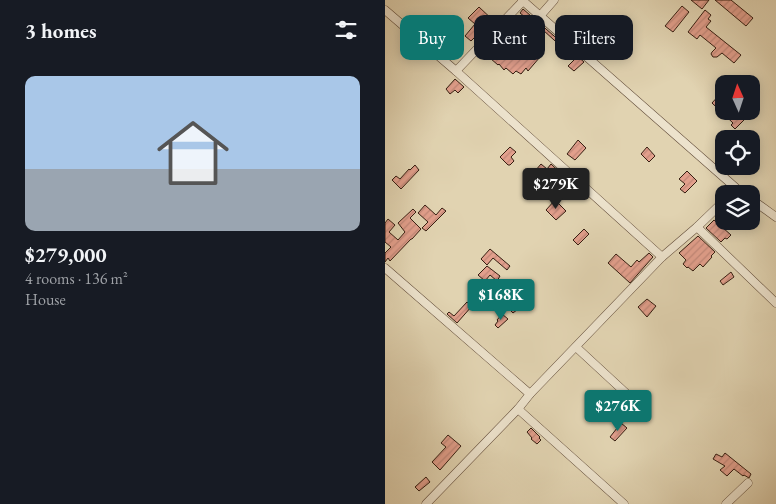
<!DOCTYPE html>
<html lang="en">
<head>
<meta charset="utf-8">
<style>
	body { margin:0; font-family:"EB Garamond",serif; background:#20242c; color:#f1f3f6; height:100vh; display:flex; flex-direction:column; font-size:19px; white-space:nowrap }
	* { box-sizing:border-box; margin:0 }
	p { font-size:16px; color:#9ea1a6 }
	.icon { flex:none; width:28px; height:28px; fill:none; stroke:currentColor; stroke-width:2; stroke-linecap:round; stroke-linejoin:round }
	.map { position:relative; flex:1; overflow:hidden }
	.sheet { display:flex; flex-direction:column; background:#171b24; width:385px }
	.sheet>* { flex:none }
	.guide { position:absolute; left:15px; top:15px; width:300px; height:45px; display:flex; gap:10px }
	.needle { width:32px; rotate:357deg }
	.buttons { position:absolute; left:330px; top:75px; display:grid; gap:10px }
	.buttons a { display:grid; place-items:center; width:45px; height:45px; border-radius:10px; background:#171b24; box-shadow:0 2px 12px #0003; font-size:25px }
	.price { position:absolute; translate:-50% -42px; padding:0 11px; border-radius:5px; background:#0f766e; color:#fff; font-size:16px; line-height:32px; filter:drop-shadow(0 1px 2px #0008) }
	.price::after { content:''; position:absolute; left:50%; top:30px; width:15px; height:11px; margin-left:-8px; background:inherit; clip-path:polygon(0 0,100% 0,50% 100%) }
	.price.on { background:#222; color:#fff }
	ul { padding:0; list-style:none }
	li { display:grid; align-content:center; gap:10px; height:265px; padding:0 25px }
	li span { display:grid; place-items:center; height:155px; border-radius:10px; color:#555 }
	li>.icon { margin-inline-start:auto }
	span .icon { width:90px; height:90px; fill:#fffc; stroke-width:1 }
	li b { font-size:21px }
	h2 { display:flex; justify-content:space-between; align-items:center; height:60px; padding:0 25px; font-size:21px }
	.pill { padding:0 18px; border-radius:10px; background:#171b24; box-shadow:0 2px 12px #0003; font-size:18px; line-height:45px }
	.pill.on { background:#0f766e; color:#fff }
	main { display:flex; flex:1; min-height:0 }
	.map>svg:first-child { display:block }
	.building { fill:url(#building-hatch); stroke:#361e11 }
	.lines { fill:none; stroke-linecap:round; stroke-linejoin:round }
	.minor-casing { stroke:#614b39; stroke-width:9 }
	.minor { stroke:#ece2cc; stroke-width:8 }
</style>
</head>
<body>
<main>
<section class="sheet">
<h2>3 homes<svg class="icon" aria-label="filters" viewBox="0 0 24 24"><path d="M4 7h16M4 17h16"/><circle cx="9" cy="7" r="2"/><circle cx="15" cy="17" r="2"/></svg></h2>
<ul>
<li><span style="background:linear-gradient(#a9c7e8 60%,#9aa5b1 0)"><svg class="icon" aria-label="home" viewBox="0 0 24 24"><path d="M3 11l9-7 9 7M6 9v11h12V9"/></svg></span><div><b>$279,000</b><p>4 rooms · 136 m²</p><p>House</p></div></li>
</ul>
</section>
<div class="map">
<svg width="391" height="504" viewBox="0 0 391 504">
	<defs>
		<pattern id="building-hatch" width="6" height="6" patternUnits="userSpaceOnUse" patternTransform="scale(1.25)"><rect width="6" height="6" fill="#e29f8c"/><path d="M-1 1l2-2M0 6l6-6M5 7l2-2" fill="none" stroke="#c28878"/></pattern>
	</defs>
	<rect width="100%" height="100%" fill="#e1d3b1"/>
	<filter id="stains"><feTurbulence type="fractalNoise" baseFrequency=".004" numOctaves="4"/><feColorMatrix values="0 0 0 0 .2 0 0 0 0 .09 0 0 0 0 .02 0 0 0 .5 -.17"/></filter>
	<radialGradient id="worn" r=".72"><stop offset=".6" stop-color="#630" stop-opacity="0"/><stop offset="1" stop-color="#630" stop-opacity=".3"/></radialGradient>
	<g class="building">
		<path d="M306,0h18l-7,9z"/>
		<path d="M330,0h16l22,18 -7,8z"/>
		<path d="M297,6l7,6 -16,20 -8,-6z"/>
		<path d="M94,7l16,15 -13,14 -3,-3 -8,8 -6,-5 10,-12 -7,-6z"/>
		<path d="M138,9l61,53 -10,9 -6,-5 7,-7 -32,-29 -13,13 -4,-3 8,-8 -6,-6 3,-4 -11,-9z"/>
		<path d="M320,10l6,5 -3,4 3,2 -5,6 35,28 -7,8 -12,-10 -5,4h-4l-2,-3 1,-2 4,-4 -16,-13 -3,4 -9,-7z"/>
		<path d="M119,29l-3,3 1,2 -3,4 19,17 7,-9 -3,-2 3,-4 6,5 -2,3 11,9 -12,14 -2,-3 -5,6 -5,-3 -3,3 -7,-6 -2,2 -5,-6 -1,1 -15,-13z"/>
		<path d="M70,79l9,8 -6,6 -3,-3 -5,4 -4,-5z"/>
		<path d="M336,93l3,3v15h21l4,4 -14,14 -4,-4 2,-2 -21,-20z"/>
		<path d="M193,140l8,8 -11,12 -8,-6z"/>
		<path d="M125,147l6,5 -5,5 3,4 -4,4h-2l-8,-8z"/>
		<path d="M262,147l8,9 -6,6 -8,-8z"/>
		<path d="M156,164l6,5 4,-5 15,14 -3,3 -5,-4 -3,4 -5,-5 -3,3 -7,-6 -1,2 -4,-4z"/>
		<path d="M30,165l4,5 -18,19 -9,-9 4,-4 4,3 9,-10 1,1z"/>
		<path d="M302,171l10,10 -12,12 -5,-4 5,-5 -6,-5z"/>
		<path d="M170,200l11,11 -10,9 -10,-10z"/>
		<path d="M40,205l11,10 6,-7 4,3 -20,20 -4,-3 6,-6 -10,-9z"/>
		<path d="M28,209l3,3 -6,6 11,11 -9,10h-1l-21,22 -2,-3 -3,4v-9l6,-6 -6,-5v-19l3,-4 7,6 -6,7 9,8 7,-8 -7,-9z"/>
		<path d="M329,220l17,15 -4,4 -2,-1 -4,4 -15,-14z"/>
		<path d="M199,229l5,5 -11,11 -5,-5z"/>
		<path d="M313,236l17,16 -4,4 1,1 -9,10 -3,-3 -7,7 -5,-4 -1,1 -4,-4 3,-4 -7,-7z"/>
		<path d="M105,249l20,17 -3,4 -14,-12 -6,7 -6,-6z"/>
		<path d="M264,253l4,4 -23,26 -22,-20 8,-9 15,13 6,-7 2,2z"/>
		<path d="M102,266l13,10 -3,5 -7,-6 -5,6 -7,-6z"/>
		<path d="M346,272l3,5 -11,8 -3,-4z"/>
		<path d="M120,299l13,10 -5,4 -11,-11z"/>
		<path d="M262,299l9,7 -9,11 -9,-10z"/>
		<path d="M82,302l5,4 -15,17 -10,-9 2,-2 5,4z"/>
		<path d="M117,314l6,5 -10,9 -3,-3 3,-4 -1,-1z"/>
		<path d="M236,423l6,5 -12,13 -5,-4z"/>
		<path d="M146,428l9,9 -1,1 2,2 -4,4 -6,-5 1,-1 -5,-6z"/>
		<path d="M63,435l13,11 -21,24 -8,-8 14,-15 -5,-4z"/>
		<path d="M340,453l26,21 -2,4 -5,-3 -1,1 -9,-7 -7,7 -7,-6 5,-4 -12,-7 3,-5 6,3z"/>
		<path d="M41,477l4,5 -11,9 -4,-4z"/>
	</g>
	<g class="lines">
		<g class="minor-casing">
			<g id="minor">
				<path d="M137,0l214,188 -5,6"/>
				<path d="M0,10l71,61 206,186"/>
				<path d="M155,16l14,-16"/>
				<path d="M71,71l67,-70"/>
				<path d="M366,199l25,18"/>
				<path d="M312,227l79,76"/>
				<path d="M0,268l145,126"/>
				<path d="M191,347l66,61"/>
				<path d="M133,409l106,95"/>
				<path d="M41,504l92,-95 12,-15 132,-137 35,-30 27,-26"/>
				<path d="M341,504l22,-21"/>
			</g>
		</g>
		<use href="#minor" class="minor"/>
	</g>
	<rect width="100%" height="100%" filter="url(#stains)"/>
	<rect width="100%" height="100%" fill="url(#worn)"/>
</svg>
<div class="buttons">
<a><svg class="needle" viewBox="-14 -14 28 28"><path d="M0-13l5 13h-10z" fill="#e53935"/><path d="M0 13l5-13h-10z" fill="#9ea1a6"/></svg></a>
<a><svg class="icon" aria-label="locate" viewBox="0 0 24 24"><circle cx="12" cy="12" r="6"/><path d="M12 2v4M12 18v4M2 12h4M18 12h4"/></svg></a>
<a><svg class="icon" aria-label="layers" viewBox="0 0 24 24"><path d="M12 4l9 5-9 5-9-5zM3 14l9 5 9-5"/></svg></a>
</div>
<b class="price on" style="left:171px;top:210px">$279K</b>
<b class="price" style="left:116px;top:321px">$168K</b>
<b class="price" style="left:233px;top:432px">$276K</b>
<div class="guide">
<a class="pill on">Buy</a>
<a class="pill">Rent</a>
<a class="pill">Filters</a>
</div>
</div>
</main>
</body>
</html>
